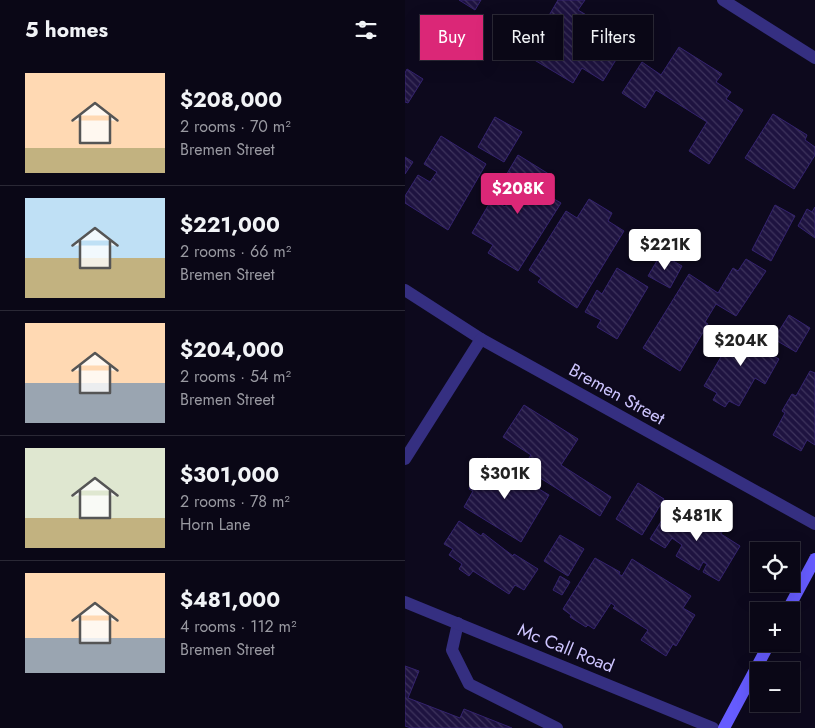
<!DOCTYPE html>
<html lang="en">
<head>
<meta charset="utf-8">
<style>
	body { margin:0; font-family:Jost,sans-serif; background:#13101f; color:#f1f3f6; height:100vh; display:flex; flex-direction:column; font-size:19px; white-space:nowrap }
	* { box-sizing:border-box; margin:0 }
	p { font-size:16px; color:#9999a1 }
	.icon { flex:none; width:28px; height:28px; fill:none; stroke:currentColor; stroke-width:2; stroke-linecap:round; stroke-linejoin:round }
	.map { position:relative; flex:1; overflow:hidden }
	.details { display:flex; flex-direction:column; background:#0a0716; width:405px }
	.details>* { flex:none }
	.banner { position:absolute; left:15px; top:15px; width:320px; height:45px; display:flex; gap:10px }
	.fabs { position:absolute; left:345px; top:542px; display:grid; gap:10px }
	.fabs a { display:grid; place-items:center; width:50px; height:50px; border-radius:0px; background:#0a0716; box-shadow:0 5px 20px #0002,0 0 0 1px #2a2835; font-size:25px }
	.price { position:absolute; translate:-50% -42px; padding:0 11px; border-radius:5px; background:#fff; color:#222; font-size:16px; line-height:32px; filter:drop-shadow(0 1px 2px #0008) }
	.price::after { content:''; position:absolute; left:50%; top:30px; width:15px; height:11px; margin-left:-8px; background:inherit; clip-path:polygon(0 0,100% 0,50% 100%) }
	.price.selected { background:#db2777; color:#fff }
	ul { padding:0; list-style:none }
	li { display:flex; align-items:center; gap:15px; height:125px; padding:0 25px }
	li+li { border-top:1px solid #2a2835 }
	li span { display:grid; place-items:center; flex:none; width:140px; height:100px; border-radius:0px; color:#555 }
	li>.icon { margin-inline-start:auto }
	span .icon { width:60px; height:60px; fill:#fffc; stroke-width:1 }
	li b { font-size:21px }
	h2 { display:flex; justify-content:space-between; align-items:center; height:60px; padding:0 25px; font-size:21px }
	.pill { padding:0 18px; border-radius:0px; background:#0a0716; box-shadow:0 5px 20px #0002,0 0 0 1px #2a2835; font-size:18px; line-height:45px }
	.pill.selected { background:#db2777; color:#fff }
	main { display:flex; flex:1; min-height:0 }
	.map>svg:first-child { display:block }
	.building { fill:url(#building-back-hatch); stroke:#34236e }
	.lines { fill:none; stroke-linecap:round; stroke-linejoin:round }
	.lane { stroke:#352f81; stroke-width:12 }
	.street { stroke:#352f81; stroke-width:12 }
	.secondary { stroke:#665cff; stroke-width:12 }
	.labels { text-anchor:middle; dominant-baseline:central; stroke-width:4; stroke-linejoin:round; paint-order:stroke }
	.street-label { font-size:18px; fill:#cec5ff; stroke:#0d091d }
</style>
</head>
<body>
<main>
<section class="details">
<h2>5 homes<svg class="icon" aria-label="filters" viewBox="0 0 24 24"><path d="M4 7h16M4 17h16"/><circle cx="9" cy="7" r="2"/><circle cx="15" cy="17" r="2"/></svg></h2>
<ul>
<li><span style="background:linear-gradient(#ffd9b3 75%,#c2b280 0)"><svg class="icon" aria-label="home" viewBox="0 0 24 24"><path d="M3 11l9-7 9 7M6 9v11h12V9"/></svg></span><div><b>$208,000</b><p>2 rooms · 70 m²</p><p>Bremen Street</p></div></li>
<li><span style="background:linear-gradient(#bfe0f5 60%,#c2b280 0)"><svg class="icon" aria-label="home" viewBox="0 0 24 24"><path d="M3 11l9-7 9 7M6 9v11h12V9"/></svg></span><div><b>$221,000</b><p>2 rooms · 66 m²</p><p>Bremen Street</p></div></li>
<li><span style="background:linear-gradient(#ffd9b3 60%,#9aa5b1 0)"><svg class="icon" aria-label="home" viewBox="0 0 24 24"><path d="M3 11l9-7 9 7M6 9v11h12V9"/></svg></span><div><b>$204,000</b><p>2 rooms · 54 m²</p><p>Bremen Street</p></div></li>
<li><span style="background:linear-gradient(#dfe7d0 70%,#c2b280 0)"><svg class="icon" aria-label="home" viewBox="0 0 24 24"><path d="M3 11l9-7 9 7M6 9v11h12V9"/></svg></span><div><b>$301,000</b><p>2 rooms · 78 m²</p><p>Horn Lane</p></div></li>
<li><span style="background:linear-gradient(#ffd9b3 65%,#9aa5b1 0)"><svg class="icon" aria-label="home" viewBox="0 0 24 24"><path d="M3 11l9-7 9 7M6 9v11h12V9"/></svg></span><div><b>$481,000</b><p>4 rooms · 112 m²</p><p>Bremen Street</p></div></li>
</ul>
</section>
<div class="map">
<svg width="410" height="728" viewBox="0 0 410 728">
	<defs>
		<pattern id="building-back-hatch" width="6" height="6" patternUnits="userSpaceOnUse" patternTransform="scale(1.25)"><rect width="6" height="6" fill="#1e1340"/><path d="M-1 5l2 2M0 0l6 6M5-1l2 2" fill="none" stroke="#3e345d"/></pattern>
	</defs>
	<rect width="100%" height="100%" fill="#0d091d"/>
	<g class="building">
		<path d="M54,0h22l-6,10z"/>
		<path d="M153,0h27l-7,10 50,30 -25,41 -21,-13 -9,15 -47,-28z"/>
		<path d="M274,47l43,27 -6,8 15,10 -5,7 17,11 -34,54 -20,-13 18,-29 -51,-32 -11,18 -23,-15 20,-31 19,13z"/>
		<path d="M2,69l16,10 -15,24 -3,-1v-29z"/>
		<path d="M368,114l34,21 -2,5 10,7v8l-21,34 -49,-31z"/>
		<path d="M90,117l27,15 -18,30 -26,-15z"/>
		<path d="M36,136l45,28 -38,66 -43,-27v-7l13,-21 12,7 7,-10 -13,-8z"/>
		<path d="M113,155l34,21 -10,16 19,11 -43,68 -30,-18 5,-8 -21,-12 20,-34 13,8 13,-22 -13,-8z"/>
		<path d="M0,157l8,5 -8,12z"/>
		<path d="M184,199l23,14 -4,8 16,10 -47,77 -39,-26 3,-4 -12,-8 37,-59 11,7z"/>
		<path d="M370,205l20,11 -24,45 -19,-11z"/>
		<path d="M410,207v31l-17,-12 9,-17 5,3z"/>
		<path d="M256,254l21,12 -12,22 -22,-12z"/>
		<path d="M341,259l20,12 -30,45 -20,-12 -11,18 3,2 -28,47 -37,-23 46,-74 29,19 15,-25 5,3z"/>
		<path d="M212,268l31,19 -31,52 -20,-12 4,-7 -16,-8 12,-22 5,4z"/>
		<path d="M384,315l21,13 -14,24 -22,-13z"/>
		<path d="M334,326l35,20 -4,8 9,5 -14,25 -10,-6 -16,28 -10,-5 -4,6 -12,-7 4,-7 -13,-7z"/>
		<path d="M405,371l5,2v72l-8,-5 -6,11 -28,-16 12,-22 -3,-2 10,-17 4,2z"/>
		<path d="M119,405l54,34 -17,26 50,32 -11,19 -77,-49 8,-12 -28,-18z"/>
		<path d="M82,458l62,37 -28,47 -57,-35 9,-16 -4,-2z"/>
		<path d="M233,483l26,16 -22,36 -26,-16z"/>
		<path d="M267,504l40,25 4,-6 8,5 -3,6 19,12 -21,35 -16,-9 4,-8 -4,-2 -4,8 -23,-14 6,-11 -10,-7 -7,10 -15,-9z"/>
		<path d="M54,521l22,15 2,-3 30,23 1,-2 24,15 -14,21 -9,-5 -6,9 -36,-23 -4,5 -10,-7 3,-5 -13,-9 4,-6 -9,-5z"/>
		<path d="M155,535l24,14 -16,27 -24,-15z"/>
		<path d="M190,558l25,14 -1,2 3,2 10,-17 59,37 -8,12 12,7 -19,31 -3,-2 -7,12 -25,-16 7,-10 -35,-22 2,-2 -4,-3 -17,26 -6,-4 -2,2 -16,-10 1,-2 -8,-6z"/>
		<path d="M155,576l10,6 -8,13 -9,-5z"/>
		<path d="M0,666l14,5 -11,27 52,20 4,-9 48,19h-101l-6,-2z"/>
	</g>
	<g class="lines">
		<path class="lane" d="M53,623l-6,27 17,34 88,44"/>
		<g class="street">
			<path d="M318,0l92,58"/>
			<path d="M0,290l76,49 334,185"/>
			<path d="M0,459l76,-120"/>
			<path d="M0,602l308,126"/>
		</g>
		<g class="secondary">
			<path d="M382,611l28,-52"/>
			<path d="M319,728l45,-84"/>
		</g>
	</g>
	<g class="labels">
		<g class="street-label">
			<text transform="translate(212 394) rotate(29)">Bremen Street</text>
			<text transform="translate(161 648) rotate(22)">Mc Call Road</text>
		</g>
	</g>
</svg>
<div class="fabs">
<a><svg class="icon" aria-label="locate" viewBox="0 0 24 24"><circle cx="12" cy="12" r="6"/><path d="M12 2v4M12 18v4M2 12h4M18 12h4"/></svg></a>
<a>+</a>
<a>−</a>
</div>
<b class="price selected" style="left:113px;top:215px">$208K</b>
<b class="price" style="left:260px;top:271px">$221K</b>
<b class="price" style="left:336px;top:367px">$204K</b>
<b class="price" style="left:100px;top:500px">$301K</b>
<b class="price" style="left:292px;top:542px">$481K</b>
<div class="banner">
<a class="pill selected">Buy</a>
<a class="pill">Rent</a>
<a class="pill">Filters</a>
</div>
</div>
</main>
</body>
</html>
